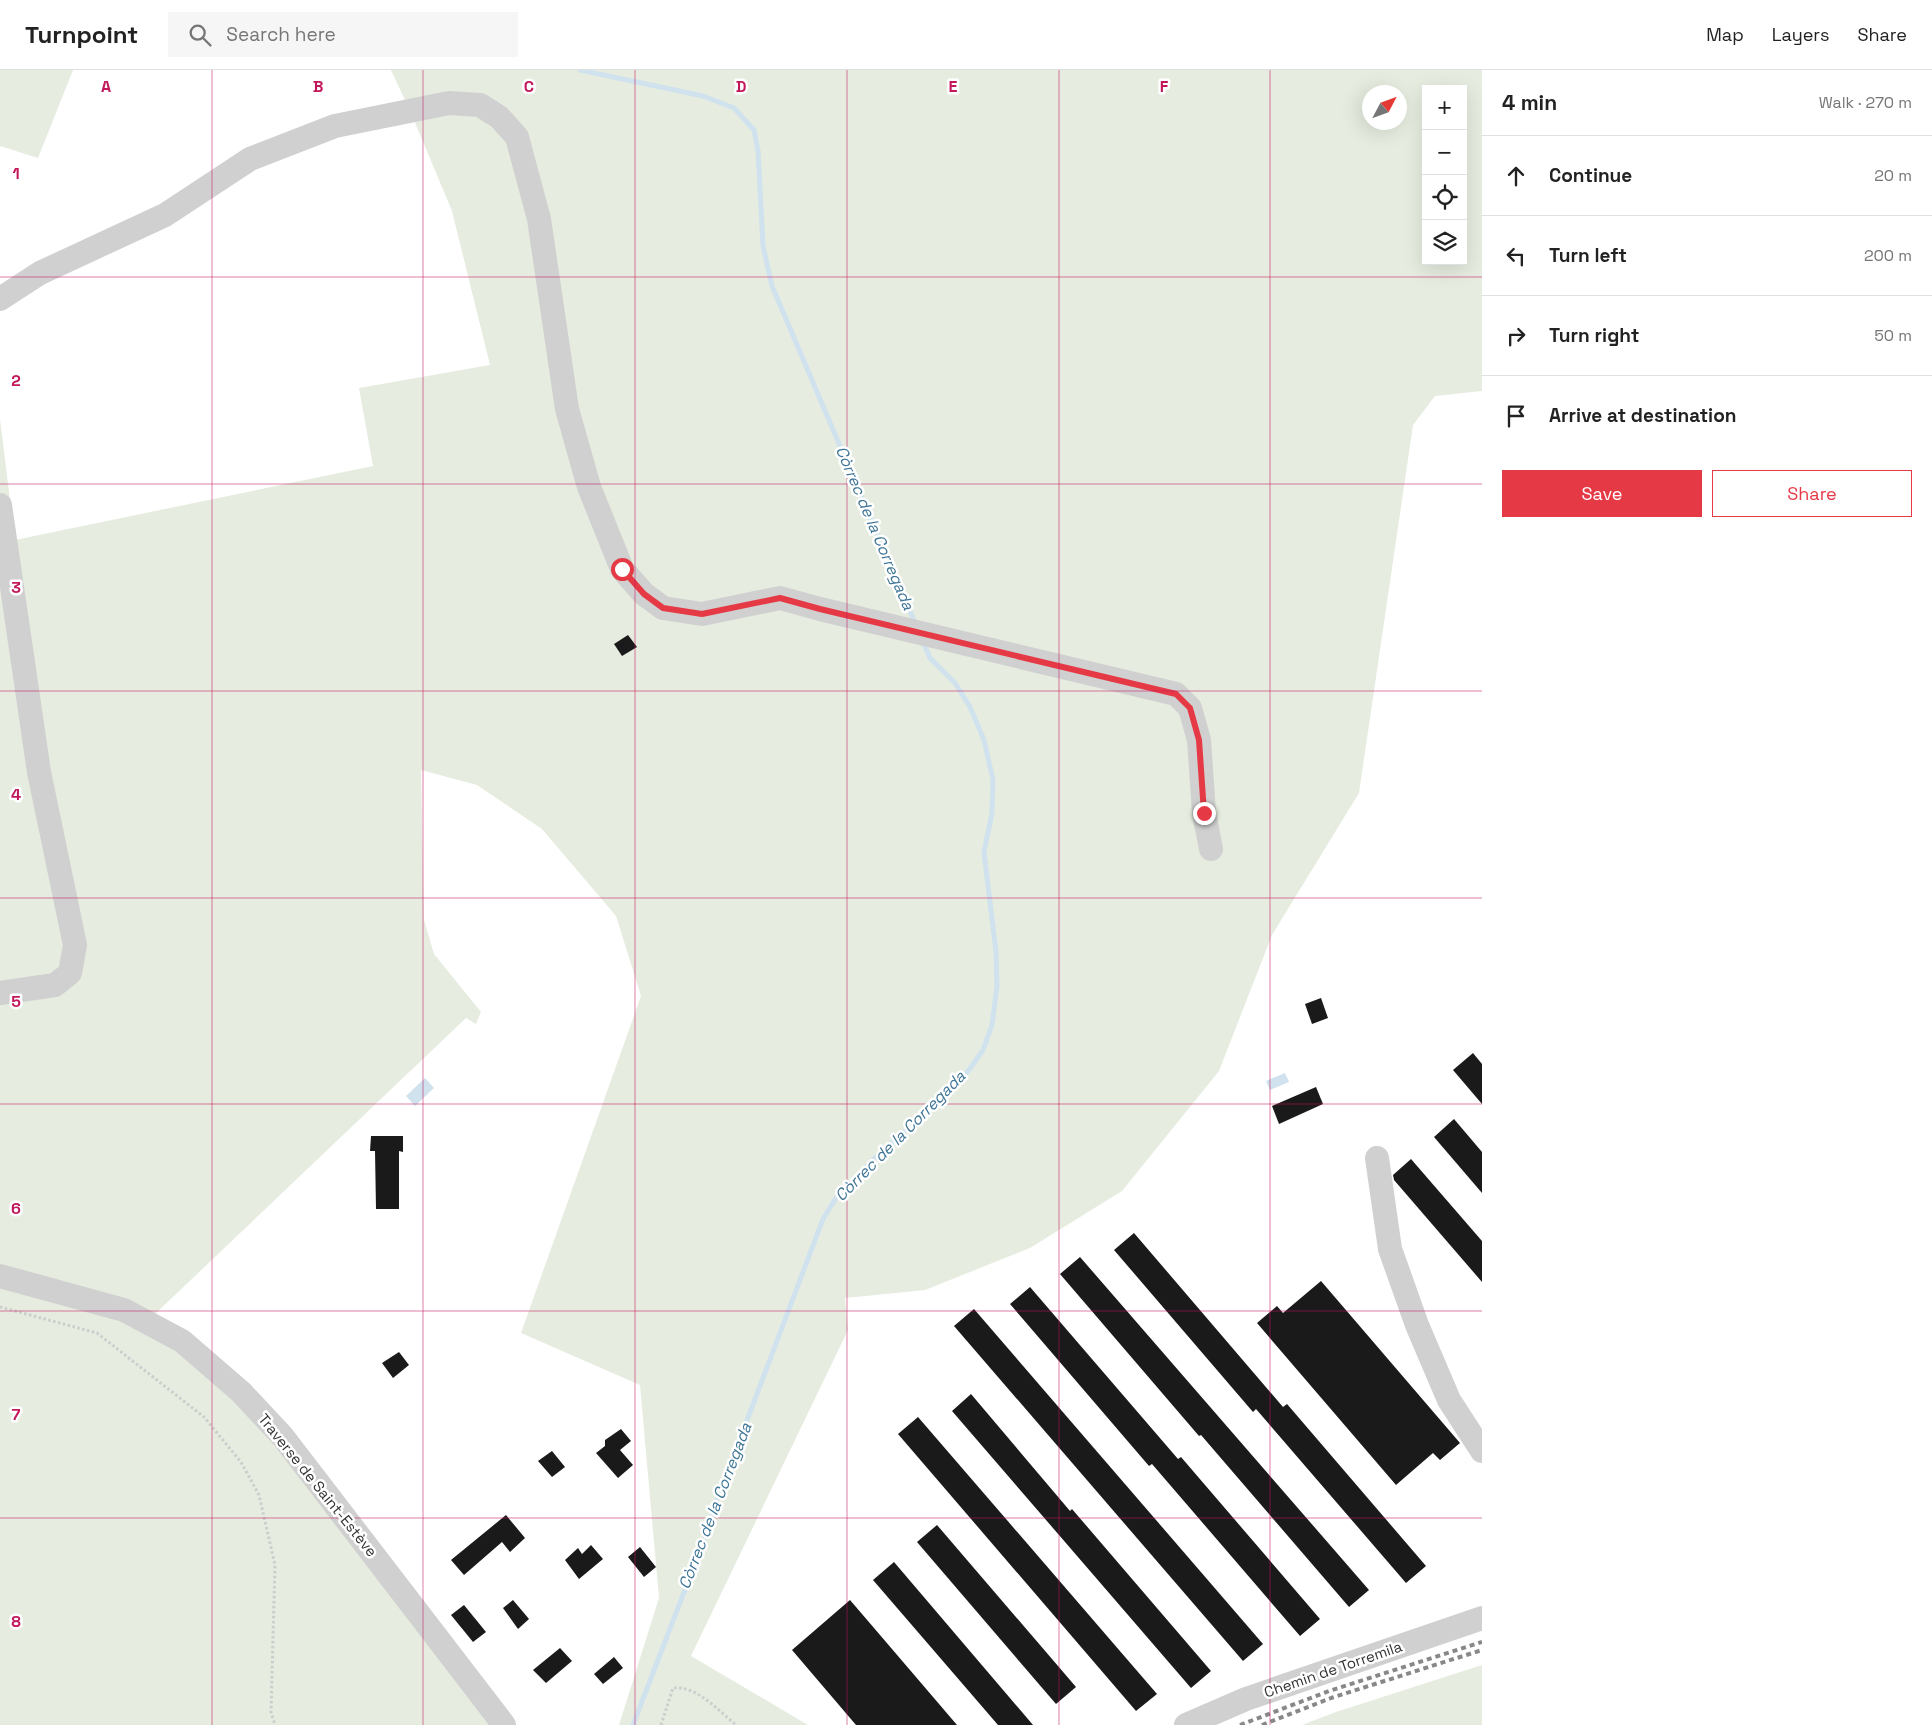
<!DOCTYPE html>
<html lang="en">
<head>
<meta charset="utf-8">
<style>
  body { margin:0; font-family:"Space Grotesk",sans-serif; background:#f6f6f6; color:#222 }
  .controls { position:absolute; right:15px; top:15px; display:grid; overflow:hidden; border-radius:0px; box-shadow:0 5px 20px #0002 }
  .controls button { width:45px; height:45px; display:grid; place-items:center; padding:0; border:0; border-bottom:1px solid #e0e0e0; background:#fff; color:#222; font:25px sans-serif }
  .compass { position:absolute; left:1362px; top:15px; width:45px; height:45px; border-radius:50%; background:#fff; box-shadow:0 5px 20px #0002; rotate:49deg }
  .stop { position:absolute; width:15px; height:15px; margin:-11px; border:4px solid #e63946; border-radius:50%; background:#fff }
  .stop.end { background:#e63946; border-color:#fff; box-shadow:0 1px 5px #0008 }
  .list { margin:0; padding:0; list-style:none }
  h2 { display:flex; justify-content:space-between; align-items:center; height:65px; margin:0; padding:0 20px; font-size:21px }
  h2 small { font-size:16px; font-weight:400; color:#767676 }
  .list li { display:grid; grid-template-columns:32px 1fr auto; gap:15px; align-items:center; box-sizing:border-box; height:80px; padding:0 20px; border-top:1px solid #e0e0e0 }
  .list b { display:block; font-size:19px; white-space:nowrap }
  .list em { font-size:16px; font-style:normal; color:#767676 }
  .actions { display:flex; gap:10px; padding:15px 20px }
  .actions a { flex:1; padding:11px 0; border:1px solid #e63946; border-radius:0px; text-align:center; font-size:18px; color:#e63946 }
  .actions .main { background:#e63946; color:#fff }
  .icon { flex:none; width:28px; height:28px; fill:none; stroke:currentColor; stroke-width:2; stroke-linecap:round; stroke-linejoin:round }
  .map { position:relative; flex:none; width:1482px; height:1655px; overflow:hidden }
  header { display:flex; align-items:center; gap:30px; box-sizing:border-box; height:70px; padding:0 25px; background:#fff; border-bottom:1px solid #e0e0e0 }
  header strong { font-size:24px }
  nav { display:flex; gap:28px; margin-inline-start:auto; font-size:18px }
  .search { width:350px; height:45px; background:#f6f6f6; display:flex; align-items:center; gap:12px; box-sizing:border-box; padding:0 18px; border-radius:0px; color:#767676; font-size:19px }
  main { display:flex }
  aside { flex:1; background:#fff }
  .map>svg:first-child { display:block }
  .green { fill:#e6ecdf; fill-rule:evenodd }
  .water { fill:#cfe2ee }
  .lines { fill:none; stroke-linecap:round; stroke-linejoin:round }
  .stream { stroke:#cfe2ee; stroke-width:5 }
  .building { fill:#1a1a1a }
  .path { stroke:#cdcdcd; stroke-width:3; stroke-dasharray:2.5 2.5; stroke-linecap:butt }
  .minor { stroke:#d0d0d0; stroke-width:24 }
  .rail { stroke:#888; stroke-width:4; stroke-dasharray:5 4; stroke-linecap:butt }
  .route { stroke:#e63946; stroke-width:6 }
  .grid { fill:none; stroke:#c2185b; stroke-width:1; stroke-opacity:0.55 }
  .labels { text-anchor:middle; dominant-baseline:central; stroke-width:5; stroke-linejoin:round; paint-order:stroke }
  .street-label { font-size:15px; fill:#333; stroke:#fff }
  .water-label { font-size:16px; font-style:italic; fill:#3f7597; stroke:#fff }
  .grid-label { font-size:16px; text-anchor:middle; font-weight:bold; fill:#c2185b; stroke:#fff; stroke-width:5; stroke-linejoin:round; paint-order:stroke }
</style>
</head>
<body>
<header>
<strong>Turnpoint</strong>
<div class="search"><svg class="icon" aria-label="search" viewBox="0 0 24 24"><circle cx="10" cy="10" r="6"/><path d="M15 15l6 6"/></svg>Search here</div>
<nav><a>Map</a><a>Layers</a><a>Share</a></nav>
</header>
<main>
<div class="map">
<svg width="1482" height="1655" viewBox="0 0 1482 1655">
  <rect width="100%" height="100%" fill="#fff"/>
  <!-- green -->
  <g class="green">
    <path d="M0,0H73L38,88L0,76Z"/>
    <path d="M391,0H1482V321L1435,326L1413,355L1359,723L1272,865L1219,1001L1122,1121L1030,1178L925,1220L845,1228L848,1260L691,1586L808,1655H619L659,1528L640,1315L521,1263L641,926L616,846L542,759L477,715L421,700L424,850L434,884L481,942L476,954L466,948L154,1245L0,1196V349L15,470L373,396L359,318L490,295L452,141L411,43ZM1426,19H1463V191H1426ZM1370,22H1400V52H1370Z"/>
    <path d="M0,1215L121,1249L177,1278L235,1328L276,1373L492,1655H0Z"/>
    <path d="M1482,1595V1655H1302L1336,1642Z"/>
  </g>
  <!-- water -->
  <g class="water">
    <path d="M1285,1003L1289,1012L1270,1020L1266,1011Z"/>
    <path d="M425,1008L434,1018L415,1036L406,1026Z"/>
  </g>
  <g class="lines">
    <!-- stream -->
    <g class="stream">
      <path d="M580,0L703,26L734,38L754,60L758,81L763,176L772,216L916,555"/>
      <path d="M633,1655L706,1465L717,1430L823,1149L836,1128L880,1083L946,1025L969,1000L983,980L992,955L997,916L996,882L984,782L992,743L993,710L984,670L970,637L955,613L930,588L923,572"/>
    </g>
  </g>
  <!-- building -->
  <g class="building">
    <path d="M628,565L637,577L622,586L614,574Z"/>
    <path d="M1321,928L1328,948L1312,954L1305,934Z"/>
    <path d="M1473,983L1482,994V1034L1453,1000Z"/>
    <path d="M1316,1017L1323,1034L1279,1054L1272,1036Z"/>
    <path d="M1454,1049L1482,1082V1123L1434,1067Z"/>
    <path d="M371,1066H403V1082L399,1081V1139H376L375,1081H370Z"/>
    <path d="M1411,1089L1482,1171V1212L1394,1110L1393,1105Z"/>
    <path d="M1134,1163L1283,1337L1287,1334L1426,1496L1406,1513L1256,1339L1253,1342L1114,1180Z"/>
    <path d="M1080,1187L1369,1520L1349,1537L1201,1365L1199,1366L1060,1204Z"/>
    <path d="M1321,1211L1460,1373L1440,1390L1433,1383L1396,1415L1257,1253L1277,1236L1283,1243Z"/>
    <path d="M1030,1217L1178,1389L1181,1387L1320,1549L1300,1566L1152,1394L1149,1396L1010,1234Z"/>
    <path d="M974,1239L1263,1574L1243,1591L954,1256Z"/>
    <path d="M399,1282L409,1295L393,1308L382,1293Z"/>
    <path d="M971,1324L1070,1441L1072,1439L1211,1601L1191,1618L952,1341Z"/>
    <path d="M918,1347L1157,1624L1136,1641L898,1364Z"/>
    <path d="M621,1359L631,1371L620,1380L633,1395L618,1408L596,1383L605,1376V1370Z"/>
    <path d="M552,1381L565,1397L552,1407L538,1391Z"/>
    <path d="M506,1445L525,1468L510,1482L502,1472L464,1505L451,1490Z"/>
    <path d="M937,1455L1076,1617L1056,1634L917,1472Z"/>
    <path d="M591,1475L603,1489L579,1509L565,1490L578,1478L582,1484Z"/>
    <path d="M640,1477L656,1497L644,1507L628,1487Z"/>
    <path d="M894,1492L1033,1655H998L873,1510Z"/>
    <path d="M513,1530L529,1549L518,1559L503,1538Z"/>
    <path d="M850,1530L886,1572L957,1655H856L792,1580Z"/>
    <path d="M464,1535L486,1562L473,1572L451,1545Z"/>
    <path d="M560,1578L572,1591L546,1613L533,1600Z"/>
    <path d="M614,1587L623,1598L603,1614L594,1604Z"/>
  </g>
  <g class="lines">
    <!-- path -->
    <g class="path">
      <path d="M0,1237L97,1263L204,1347L241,1392L259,1425L275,1495L271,1642L275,1655"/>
      <path d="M661,1655L673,1618C696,1615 719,1641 736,1655"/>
    </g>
    <!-- minor -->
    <g class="minor">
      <path d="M0,229L40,203L165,145L250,89L335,56L449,33L480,35L499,47L517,67L539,149L567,339L589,417L622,499L644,524L663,538L702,544L780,528L820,539L1176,624L1190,638L1199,670L1204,743L1211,779"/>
      <path d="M0,435L39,702L75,875L70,903L55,915L0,923"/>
      <path d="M1377,1088L1390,1179L1417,1255L1449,1330L1482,1381"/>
      <path d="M0,1206L124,1240L182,1271L241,1322L283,1367L504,1655"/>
      <path d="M1186,1655L1246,1629L1482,1548"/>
    </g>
    <!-- rail -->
    <g class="rail">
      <path d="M1240,1655L1329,1621L1482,1572"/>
      <path d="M1262,1655L1331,1628L1482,1580"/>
    </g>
  </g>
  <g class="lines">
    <!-- route -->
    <path class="route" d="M622,499L644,524L663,538L702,544L780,528L820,539L1176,624L1190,638L1199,670L1204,743"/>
  </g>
  <!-- grid -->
  <path class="grid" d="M212,0V1655M423,0V1655M635,0V1655M847,0V1655M1059,0V1655M1270,0V1655M0,207H1482M0,414H1482M0,621H1482M0,828H1482M0,1034H1482M0,1241H1482M0,1448H1482"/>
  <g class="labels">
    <!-- street labels -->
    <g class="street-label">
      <text transform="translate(318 1415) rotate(51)">Traverse de Saint-Estève</text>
      <text transform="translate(1333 1599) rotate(-19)">Chemin de Torremila</text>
    </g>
    <!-- water labels -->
    <g class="water-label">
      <text transform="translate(875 458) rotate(67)">Còrrec de la Corregada</text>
      <text transform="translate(900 1066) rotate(-45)">Còrrec de la Corregada</text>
      <text transform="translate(715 1436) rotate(-69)">Còrrec de la Corregada</text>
    </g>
  </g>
  <g class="grid-label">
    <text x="106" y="22">A</text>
    <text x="318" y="22">B</text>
    <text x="529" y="22">C</text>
    <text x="741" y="22">D</text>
    <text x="953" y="22">E</text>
    <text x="1164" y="22">F</text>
    <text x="16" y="109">1</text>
    <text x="16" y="316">2</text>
    <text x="16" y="523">3</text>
    <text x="16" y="730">4</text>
    <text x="16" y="937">5</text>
    <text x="16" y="1144">6</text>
    <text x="16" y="1350">7</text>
    <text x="16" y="1557">8</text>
  </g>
</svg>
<div class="controls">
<button>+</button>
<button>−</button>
<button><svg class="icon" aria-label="locate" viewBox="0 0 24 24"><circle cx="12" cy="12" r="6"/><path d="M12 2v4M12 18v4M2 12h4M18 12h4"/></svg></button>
<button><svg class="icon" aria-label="layers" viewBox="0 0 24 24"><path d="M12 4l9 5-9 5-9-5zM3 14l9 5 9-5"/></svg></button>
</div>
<svg class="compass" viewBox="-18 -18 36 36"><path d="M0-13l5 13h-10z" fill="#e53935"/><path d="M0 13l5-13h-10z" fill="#767676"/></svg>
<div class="stop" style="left:622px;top:499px"></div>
<div class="stop end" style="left:1204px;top:743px"></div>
</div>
<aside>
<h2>4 min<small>Walk · 270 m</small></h2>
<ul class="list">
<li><svg class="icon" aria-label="ahead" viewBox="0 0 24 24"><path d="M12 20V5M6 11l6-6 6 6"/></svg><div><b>Continue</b></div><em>20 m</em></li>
<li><svg class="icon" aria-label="left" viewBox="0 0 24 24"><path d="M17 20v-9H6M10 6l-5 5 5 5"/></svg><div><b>Turn left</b></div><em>200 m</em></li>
<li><svg class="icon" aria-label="right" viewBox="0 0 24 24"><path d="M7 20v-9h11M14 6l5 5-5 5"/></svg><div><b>Turn right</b></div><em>50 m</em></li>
<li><svg class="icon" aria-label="arrive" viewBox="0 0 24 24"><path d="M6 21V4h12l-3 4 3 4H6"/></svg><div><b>Arrive at destination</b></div></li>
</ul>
<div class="actions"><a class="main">Save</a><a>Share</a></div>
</aside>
</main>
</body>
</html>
